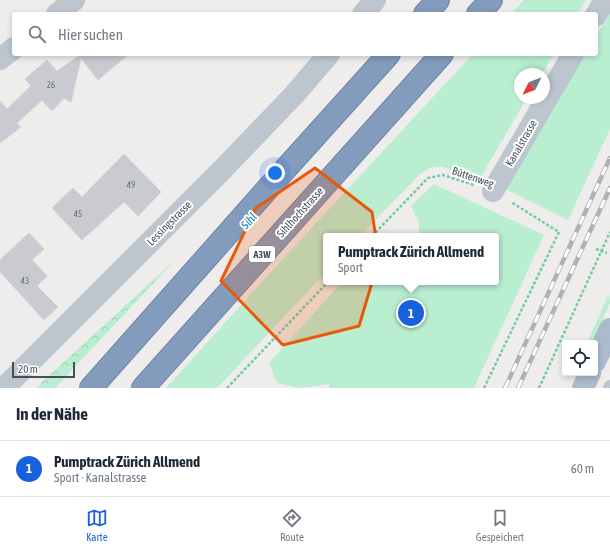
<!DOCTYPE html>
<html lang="de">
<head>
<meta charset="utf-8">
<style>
  body { margin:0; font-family:"Asap Condensed",sans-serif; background:#f2f2f3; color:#1f2937 }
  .controls { position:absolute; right:12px; bottom:12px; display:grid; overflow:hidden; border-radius:4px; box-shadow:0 2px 6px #0003 }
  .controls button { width:36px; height:36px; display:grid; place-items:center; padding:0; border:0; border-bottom:1px solid #e0e1e3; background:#fff; color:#1f2937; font:20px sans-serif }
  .compass { position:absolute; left:514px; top:68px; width:36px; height:36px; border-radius:50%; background:#fff; box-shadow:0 2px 6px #0003; rotate:227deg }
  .scale { position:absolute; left:12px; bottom:10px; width:63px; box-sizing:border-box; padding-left:4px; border:2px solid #454e59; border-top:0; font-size:11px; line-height:14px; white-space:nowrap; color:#454e59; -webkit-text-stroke:3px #fff; paint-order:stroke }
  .you { position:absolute; left:275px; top:173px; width:14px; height:14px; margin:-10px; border:3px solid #fff; border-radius:50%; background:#1a73e8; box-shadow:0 0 0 6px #1a73e833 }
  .badge { display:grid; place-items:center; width:26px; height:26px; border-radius:50%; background:#1861dd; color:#fff; font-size:13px; font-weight:700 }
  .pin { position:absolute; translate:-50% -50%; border:2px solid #fff; box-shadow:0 1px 4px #0006 }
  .popup { position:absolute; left:323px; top:233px; width:176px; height:52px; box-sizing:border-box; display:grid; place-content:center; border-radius:4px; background:#fff; filter:drop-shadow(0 1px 3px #0005); font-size:13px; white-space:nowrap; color:#747a83 }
  .popup b { font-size:15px; color:#1f2937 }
  .popup::after { content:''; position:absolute; left:50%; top:100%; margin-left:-8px; border:8px solid transparent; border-top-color:#fff }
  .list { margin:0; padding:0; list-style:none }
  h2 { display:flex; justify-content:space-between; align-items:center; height:52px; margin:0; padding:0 16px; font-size:17px }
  h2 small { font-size:13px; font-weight:400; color:#747a83 }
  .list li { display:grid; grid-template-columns:26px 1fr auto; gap:12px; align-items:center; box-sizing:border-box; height:56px; padding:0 16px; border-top:1px solid #e0e1e3 }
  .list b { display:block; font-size:15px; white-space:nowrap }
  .list p { margin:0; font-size:13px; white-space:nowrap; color:#747a83 }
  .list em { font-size:13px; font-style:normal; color:#747a83 }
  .icon { flex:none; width:22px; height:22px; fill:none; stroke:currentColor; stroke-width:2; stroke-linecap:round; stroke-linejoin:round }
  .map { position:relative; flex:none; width:610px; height:388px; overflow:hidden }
  .search { position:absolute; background:#fff; box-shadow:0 2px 6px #0003; left:12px; right:12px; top:12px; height:44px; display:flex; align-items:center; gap:10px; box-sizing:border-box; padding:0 14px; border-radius:4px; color:#747a83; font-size:15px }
  .sheet { height:108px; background:#fff }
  nav { display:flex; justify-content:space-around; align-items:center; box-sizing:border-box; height:56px; border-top:1px solid #e0e1e3; background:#fff; font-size:11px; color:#747a83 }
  nav a { display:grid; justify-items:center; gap:2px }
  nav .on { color:#1861dd }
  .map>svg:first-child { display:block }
  .green { fill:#b9eed1 }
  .forest { fill:url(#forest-crowns) }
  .pier { fill:#efecec }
  .building { fill:#c9cbd1; stroke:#d0d2d8 }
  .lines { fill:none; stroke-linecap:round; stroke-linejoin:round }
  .motorway-casing { stroke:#6f86a8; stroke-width:24 }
  .path { stroke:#71cca5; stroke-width:2.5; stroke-dasharray:3 2; stroke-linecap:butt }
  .service { stroke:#bdc6cf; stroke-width:12 }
  .minor { stroke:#bdc6cf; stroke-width:22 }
  .primary { stroke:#abbacc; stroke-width:22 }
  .motorway { stroke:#839bbc; stroke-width:22 }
  .rail-casing { stroke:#aeb1b7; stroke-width:4.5 }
  .rail { stroke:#fff; stroke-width:3; stroke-dasharray:9; stroke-linecap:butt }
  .marked { fill:#e8590c; fill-opacity:0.2; stroke:#e8590c; stroke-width:3; stroke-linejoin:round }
  .labels { text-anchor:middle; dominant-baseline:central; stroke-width:4; stroke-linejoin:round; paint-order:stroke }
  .number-label { font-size:9px; fill:#666d77 }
  .shield { fill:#fff; stroke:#7d838b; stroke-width:1 }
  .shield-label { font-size:10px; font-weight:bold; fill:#454e59 }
  .street-label { font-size:11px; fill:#454e59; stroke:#fff }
  .water-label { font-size:12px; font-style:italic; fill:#0c7ba5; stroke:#fff }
</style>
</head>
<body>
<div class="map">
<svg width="610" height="388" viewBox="0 0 610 388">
  <defs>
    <pattern id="forest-crowns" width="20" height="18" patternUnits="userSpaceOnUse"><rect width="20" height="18" fill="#b9eed1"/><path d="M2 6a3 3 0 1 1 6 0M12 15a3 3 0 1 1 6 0" fill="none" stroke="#a0ceb6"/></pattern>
  </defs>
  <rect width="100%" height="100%" fill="#efecec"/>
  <!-- green -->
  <g class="green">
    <path d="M524,0H586L577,14H511Z"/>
    <path d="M610,13V129L568,220L505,189L585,54H596V36Z"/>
    <path d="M473,54H554L542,74H520V98H527L478,182L444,167H432L421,173L360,236H326V272L220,385L216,388H163Z"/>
    <path d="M434,184L544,235L474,388H329V384L299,388L277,383L269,363L342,282H496V236H419V223L411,206Z"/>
    <path d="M609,294L610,303L592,343H587Z"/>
  </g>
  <!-- forest -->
  <path class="forest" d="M178,257L55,388H37L41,383Z"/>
  <!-- pier -->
  <g class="pier">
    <path d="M413,0H517L504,14H401Z"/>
    <path d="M366,54H468L166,388H67L199,238Z"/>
  </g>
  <!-- building -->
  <g class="building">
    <path d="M78,54H129L98,80L81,58L71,102L64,98L52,111L42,100L17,123L21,127L0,143V101L7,109L31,86L25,79L47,60L57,71L79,56Z"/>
    <path d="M124,154L161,192L138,216L124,202L82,240L52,208L73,188L82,197Z"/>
    <path d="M29,233L44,249L32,260L47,276L37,286L58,307L44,320L0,272V260Z"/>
  </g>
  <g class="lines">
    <!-- motorway casing -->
    <g class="motorway-casing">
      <g id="motorway">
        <path d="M425,14L438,0"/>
        <path d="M478,14L491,0"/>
        <path d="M91,388L271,185L389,54"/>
        <path d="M143,388L442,54"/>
      </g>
    </g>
    <!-- path -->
    <g class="path">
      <path d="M372,236L428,178L443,175L474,185"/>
      <path d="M596,249L607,253"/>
      <path d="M227,388L328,282"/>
      <path d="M484,388L559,232L511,202"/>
      <path d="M539,388L610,232"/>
    </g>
    <!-- service -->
    <path class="service" d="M609,388L610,386"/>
    <!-- minor -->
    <g class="minor">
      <path d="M57,14L74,0"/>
      <path d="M363,14L375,0"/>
      <path d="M596,15L605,0"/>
      <path d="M0,59L14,48"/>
      <path d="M493,191L573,54"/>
      <path d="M4,388L220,172L294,95L329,54"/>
    </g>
    <!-- primary -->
    <g class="primary">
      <path d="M595,362L610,329"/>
      <path d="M583,388L590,373"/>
    </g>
    <!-- motorway -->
    <use href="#motorway" class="motorway"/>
    <!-- rail casing -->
    <g class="rail-casing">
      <g id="rail">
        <path d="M505,388L610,158"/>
        <path d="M518,388L610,188"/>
      </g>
    </g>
    <!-- rail -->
    <use href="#rail" class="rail"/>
  </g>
  <!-- marked area -->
  <path class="marked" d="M315,168L372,212L379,259L359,326L283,345L221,281L256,208Z"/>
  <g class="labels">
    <!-- number labels -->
    <g class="number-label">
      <text x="51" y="85">26</text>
      <text x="131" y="185">49</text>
      <text x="78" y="214">45</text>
      <text x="25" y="281">43</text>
    </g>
    <!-- shield labels -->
    <rect class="shield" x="249" y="246" width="26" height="16" rx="3"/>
    <g class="shield-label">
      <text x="262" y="254">A3W</text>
    </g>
    <!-- street labels -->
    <g class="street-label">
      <text transform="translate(521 143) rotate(-60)">Kanalstrasse</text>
      <text transform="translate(473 177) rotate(19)">Büttenweg</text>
      <text transform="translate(300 212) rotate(-48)">Sihlhochstrasse</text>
      <text transform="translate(169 223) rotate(-45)">Lessingstrasse</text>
    </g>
    <!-- water labels -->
    <g class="water-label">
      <text transform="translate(249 221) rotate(-48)">Sihl</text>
    </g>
  </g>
</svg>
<div class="controls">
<button><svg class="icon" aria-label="locate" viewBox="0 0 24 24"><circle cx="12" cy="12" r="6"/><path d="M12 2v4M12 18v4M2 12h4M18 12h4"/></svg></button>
</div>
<svg class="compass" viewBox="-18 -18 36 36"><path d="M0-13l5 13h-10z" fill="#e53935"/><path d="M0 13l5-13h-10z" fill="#747a83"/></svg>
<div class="scale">20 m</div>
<div class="you"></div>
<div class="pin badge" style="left:411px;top:313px">1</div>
<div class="popup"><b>Pumptrack Zürich Allmend</b>Sport</div>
<div class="search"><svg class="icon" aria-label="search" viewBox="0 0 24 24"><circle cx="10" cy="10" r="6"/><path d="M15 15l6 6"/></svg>Hier suchen</div>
</div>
<section class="sheet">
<h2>In der Nähe<small></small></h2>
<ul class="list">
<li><span class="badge">1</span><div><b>Pumptrack Zürich Allmend</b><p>Sport · Kanalstrasse</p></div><em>60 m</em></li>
</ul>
</section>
<nav>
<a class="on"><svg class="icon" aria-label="map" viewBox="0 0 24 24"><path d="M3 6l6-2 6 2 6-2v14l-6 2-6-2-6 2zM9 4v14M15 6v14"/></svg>Karte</a>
<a><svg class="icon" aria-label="directions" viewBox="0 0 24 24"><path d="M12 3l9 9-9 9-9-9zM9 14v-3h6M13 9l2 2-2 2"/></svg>Route</a>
<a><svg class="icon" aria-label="saved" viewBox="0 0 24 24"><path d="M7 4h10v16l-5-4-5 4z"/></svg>Gespeichert</a>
</nav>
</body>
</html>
